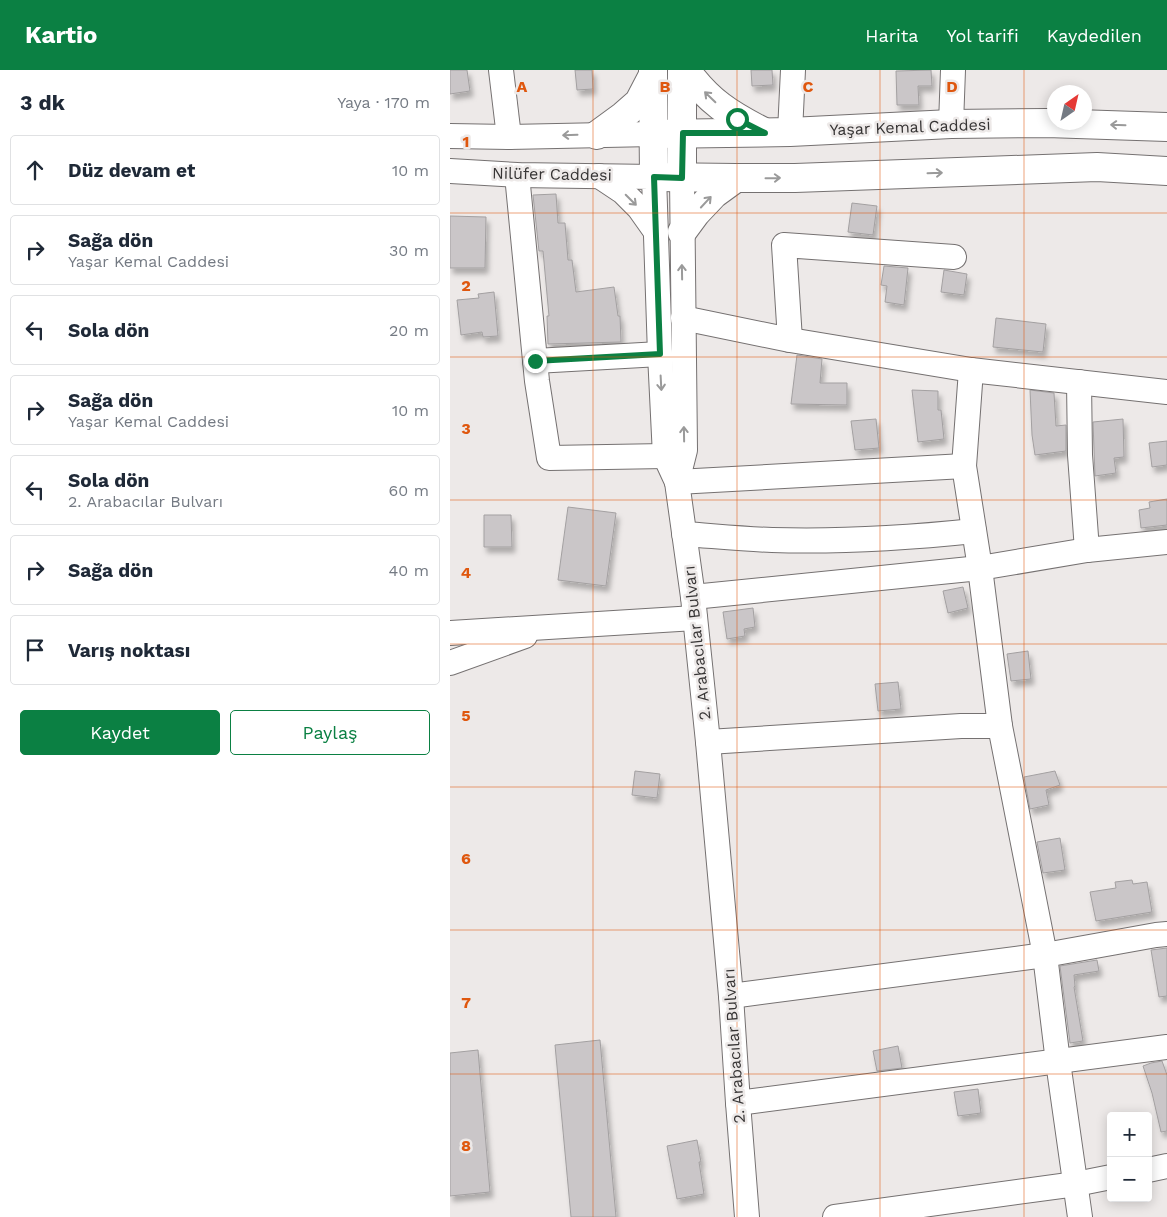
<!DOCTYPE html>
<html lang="tr">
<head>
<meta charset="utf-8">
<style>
  body { margin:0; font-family:"Work Sans",sans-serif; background:#f6f6f7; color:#1f2937 }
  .controls { position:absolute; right:15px; bottom:15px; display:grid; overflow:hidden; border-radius:5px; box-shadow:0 2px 12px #0003 }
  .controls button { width:45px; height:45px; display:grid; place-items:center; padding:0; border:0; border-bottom:1px solid #e0e1e3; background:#fff; color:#1f2937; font:25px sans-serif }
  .compass { position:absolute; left:597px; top:15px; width:45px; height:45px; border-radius:50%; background:#fff; box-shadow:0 2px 12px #0003; rotate:34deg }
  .stop { position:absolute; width:15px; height:15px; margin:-11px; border:4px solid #0b8043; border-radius:50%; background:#fff }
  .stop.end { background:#0b8043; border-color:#fff; box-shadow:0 1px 5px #0008 }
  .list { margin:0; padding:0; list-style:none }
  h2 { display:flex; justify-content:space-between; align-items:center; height:65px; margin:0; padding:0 20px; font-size:21px }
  h2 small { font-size:16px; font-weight:400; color:#747a83 }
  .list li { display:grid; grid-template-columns:32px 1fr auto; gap:15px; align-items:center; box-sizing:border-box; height:70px; margin:0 10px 10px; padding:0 10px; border:1px solid #e0e1e3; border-radius:5px }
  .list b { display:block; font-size:19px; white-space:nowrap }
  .list p { margin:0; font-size:16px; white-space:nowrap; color:#747a83 }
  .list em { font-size:16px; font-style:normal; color:#747a83 }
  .actions { display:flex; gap:10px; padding:15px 20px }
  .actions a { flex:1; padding:11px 0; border:1px solid #0b8043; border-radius:5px; text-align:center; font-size:18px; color:#0b8043 }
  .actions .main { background:#0b8043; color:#fff }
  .icon { flex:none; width:28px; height:28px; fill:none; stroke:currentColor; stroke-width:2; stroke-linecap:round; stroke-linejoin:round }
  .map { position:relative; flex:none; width:717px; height:1147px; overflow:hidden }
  header { display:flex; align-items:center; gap:30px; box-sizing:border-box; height:70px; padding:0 25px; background:#0b8043; color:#fff }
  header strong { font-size:24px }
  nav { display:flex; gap:28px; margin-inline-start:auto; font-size:18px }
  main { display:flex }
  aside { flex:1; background:#fff }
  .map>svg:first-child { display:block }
  .building { fill:#cac6c8; stroke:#a3a0a1; filter:url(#shadow) }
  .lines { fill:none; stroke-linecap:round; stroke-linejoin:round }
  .minor-casing { stroke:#757171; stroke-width:26 }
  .major-casing { stroke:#757171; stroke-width:30 }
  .minor { stroke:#fff; stroke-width:24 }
  .major { stroke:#fff; stroke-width:28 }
  .oneway { stroke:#9a9a9a }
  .route { stroke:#0b8043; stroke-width:6 }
  .grid { fill:none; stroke:#df570e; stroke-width:1; stroke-opacity:0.55 }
  .labels { text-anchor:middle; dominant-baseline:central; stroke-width:5; stroke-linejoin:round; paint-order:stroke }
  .street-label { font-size:16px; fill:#363434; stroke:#ede9e8 }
  .grid-label { font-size:16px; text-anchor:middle; font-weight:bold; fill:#df570e; stroke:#ede9e8; stroke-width:5; stroke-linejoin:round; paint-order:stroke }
</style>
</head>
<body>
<header>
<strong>Kartio</strong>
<nav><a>Harita</a><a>Yol tarifi</a><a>Kaydedilen</a></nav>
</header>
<main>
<aside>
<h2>3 dk<small>Yaya · 170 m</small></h2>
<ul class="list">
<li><svg class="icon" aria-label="ahead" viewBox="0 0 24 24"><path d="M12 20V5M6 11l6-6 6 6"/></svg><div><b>Düz devam et</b></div><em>10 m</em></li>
<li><svg class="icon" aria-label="right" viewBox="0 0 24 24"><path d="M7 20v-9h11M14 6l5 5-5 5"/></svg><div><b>Sağa dön</b><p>Yaşar Kemal Caddesi</p></div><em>30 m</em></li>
<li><svg class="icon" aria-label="left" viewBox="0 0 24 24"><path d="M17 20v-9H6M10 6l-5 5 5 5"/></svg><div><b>Sola dön</b></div><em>20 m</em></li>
<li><svg class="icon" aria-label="right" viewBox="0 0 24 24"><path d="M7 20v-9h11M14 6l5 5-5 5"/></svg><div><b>Sağa dön</b><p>Yaşar Kemal Caddesi</p></div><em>10 m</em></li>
<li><svg class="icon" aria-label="left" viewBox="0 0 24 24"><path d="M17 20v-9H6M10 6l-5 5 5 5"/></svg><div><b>Sola dön</b><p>2. Arabacılar Bulvarı</p></div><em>60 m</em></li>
<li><svg class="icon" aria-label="right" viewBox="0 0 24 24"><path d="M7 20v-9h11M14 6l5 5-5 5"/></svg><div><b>Sağa dön</b></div><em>40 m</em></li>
<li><svg class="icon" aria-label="arrive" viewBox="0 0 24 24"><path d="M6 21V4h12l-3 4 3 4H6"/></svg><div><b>Varış noktası</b></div></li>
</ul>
<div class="actions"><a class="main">Kaydet</a><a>Paylaş</a></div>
</aside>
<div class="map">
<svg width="717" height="1147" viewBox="0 0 717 1147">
  <defs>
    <filter id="shadow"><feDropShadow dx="3" dy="5.5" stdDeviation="2.5" flood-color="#0004"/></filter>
  </defs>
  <rect width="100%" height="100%" fill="#ede9e8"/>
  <!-- building -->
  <g class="building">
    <path d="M0,0H17L20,21L0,24Z"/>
    <path d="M125,0H142L143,19L127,20Z"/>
    <path d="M301,0H322L323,15L302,16Z"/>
    <path d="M481,0L482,16H468L469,35H447L446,1Z"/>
    <path d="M106,124L108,153H115L118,190H122L126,222L164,217L168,246H170L171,272L98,274L97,246H99L93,181H89L83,125Z"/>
    <path d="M402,133L427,136L423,165L398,162Z"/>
    <path d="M0,146L36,147L35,198H0Z"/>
    <path d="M434,196L458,198L454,235L435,232L437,216L431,215Z"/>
    <path d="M494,200L517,204L514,225L491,222Z"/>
    <path d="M44,222L48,266L33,267L32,262L11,265L7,230L29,228L28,224Z"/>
    <path d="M546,248L596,254L593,282L543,277Z"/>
    <path d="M347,285L372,289L370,313H397V335L341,334Z"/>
    <path d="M462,320L488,321V340H491L494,369L468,372Z"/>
    <path d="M580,320L604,323L606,356L616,355V381L585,385L582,365Z"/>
    <path d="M426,349L429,378L405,380L401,351Z"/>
    <path d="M673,349L674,387L664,388L666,403L645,406L643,352Z"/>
    <path d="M717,371V395L702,397L699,373Z"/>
    <path d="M717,429V455L691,458L689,440L700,438L699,432Z"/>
    <path d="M118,437L166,443L156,516L108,510Z"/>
    <path d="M34,445H61L62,477H34Z"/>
    <path d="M513,517L518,538L498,543L493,521Z"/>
    <path d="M303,538L305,557L294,559L295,566L277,569L273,542Z"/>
    <path d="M578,581L581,609L561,611L557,584Z"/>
    <path d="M448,612L451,639L428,641L425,614Z"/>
    <path d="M185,701L210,704L207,728L182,725Z"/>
    <path d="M605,701L610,715L596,720L599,735L580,739L574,707Z"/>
    <path d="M610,768L615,800L593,803L587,772Z"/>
    <path d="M682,810L683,814L697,812L702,842L646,851L640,822L666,818L665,812Z"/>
    <path d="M717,878V926L709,927L701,880Z"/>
    <path d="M647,890L649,901L624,905L625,916L624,917L633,971L620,973L610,896Z"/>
    <path d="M150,970L166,1147H121L105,975Z"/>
    <path d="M448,976L452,998L427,1001L423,981Z"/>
    <path d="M28,980L40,1122L0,1126V983Z"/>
    <path d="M712,991L717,1005V1061L711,1062L702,1023L693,996L701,993Z"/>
    <path d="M528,1019L531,1043L508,1046L504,1022Z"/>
    <path d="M247,1070L251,1092H249L254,1124L227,1129L217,1076Z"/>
  </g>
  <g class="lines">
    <!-- minor casing -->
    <g class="minor-casing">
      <g id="minor">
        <path d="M51,0L59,67"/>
        <path d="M501,54L503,0"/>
        <path d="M340,62L343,0"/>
        <path d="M0,66L59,67L203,64"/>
        <path d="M0,101L67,105L204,107L210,284L215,386L227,412L243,527L258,672L281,926L288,1033L297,1147"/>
        <path d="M67,105L87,311L99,388L215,386"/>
        <path d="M149,106L173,122L189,138L206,162"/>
        <path d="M233,248L340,270L521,300L717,322"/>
        <path d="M340,270L334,175L504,187"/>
        <path d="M85,291L210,284"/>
        <path d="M521,300L514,396L530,498L550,656L595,885L608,992L630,1147"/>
        <path d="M629,312L630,385L637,480"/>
        <path d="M227,412L235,380L232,108"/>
        <path d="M227,412L514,396"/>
        <path d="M234,464C263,466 293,469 322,470C390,472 457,468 524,461"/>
        <path d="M243,527L530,498L637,480L717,472"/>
        <path d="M0,563L245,548"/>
        <path d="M0,593L75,566"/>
        <path d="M258,672L511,656H550"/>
        <path d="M281,926L595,885L706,865L717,864"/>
        <path d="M288,1033L717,977"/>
        <path d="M698,1100L717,1096"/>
        <path d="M385,1147L626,1114L661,1107"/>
      </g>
    </g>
    <!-- major casing -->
    <g class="major-casing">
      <g id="major">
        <path d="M203,0L204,107L286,108H345L647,97L717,101"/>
        <path d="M236,0C258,31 280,45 314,62"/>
        <path d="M203,64L340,62L501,54L597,53L717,57"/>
        <path d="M147,65L173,46L189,32L203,5"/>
        <path d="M232,108V0"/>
        <path d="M232,162L246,143L264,124L286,108"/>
      </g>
    </g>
    <!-- minor -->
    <use href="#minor" class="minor"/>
    <!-- major -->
    <use href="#major" class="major"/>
  </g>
  <!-- one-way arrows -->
  <defs><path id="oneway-shaft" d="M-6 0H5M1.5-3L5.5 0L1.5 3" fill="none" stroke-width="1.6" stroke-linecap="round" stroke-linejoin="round" transform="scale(1.25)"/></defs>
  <g class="oneway">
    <use href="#oneway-shaft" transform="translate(260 27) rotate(-136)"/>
    <use href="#oneway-shaft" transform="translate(668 55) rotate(-178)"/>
    <use href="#oneway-shaft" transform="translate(120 65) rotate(178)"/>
    <use href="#oneway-shaft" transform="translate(485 103) rotate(-2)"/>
    <use href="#oneway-shaft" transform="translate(323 108) rotate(-1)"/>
    <use href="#oneway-shaft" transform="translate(181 130) rotate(45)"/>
    <use href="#oneway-shaft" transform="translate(256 132) rotate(-47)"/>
    <use href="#oneway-shaft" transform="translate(232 202) rotate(-91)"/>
    <use href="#oneway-shaft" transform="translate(211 313) rotate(87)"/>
    <use href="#oneway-shaft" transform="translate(234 364) rotate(-91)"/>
  </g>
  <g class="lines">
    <!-- route -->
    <path class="route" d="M85,291L210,284L204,107L232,108L233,63H315L287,49"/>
  </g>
  <!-- grid -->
  <path class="grid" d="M143,0V1147M287,0V1147M430,0V1147M574,0V1147M0,143H717M0,287H717M0,430H717M0,574H717M0,717H717M0,860H717M0,1004H717"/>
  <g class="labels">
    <!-- street labels -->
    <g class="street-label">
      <text transform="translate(460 57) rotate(-2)">Yaşar Kemal Caddesi</text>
      <text transform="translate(102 104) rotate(1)">Nilüfer Caddesi</text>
      <text transform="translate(247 573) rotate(-96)">2. Arabacılar Bulvarı</text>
      <text transform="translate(284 976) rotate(-94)">2. Arabacılar Bulvarı</text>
    </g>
  </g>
  <g class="grid-label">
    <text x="72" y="22">A</text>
    <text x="215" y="22">B</text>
    <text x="358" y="22">C</text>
    <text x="502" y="22">D</text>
    <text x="16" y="77">1</text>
    <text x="16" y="221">2</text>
    <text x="16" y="364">3</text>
    <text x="16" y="508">4</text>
    <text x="16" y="651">5</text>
    <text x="16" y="794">6</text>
    <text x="16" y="938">7</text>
    <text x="16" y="1081">8</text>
  </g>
</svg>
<div class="controls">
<button>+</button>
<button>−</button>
</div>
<svg class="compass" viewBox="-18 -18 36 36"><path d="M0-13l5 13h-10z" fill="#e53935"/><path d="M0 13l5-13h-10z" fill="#747a83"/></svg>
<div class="stop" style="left:287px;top:49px"></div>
<div class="stop end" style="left:85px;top:291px"></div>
</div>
</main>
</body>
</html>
